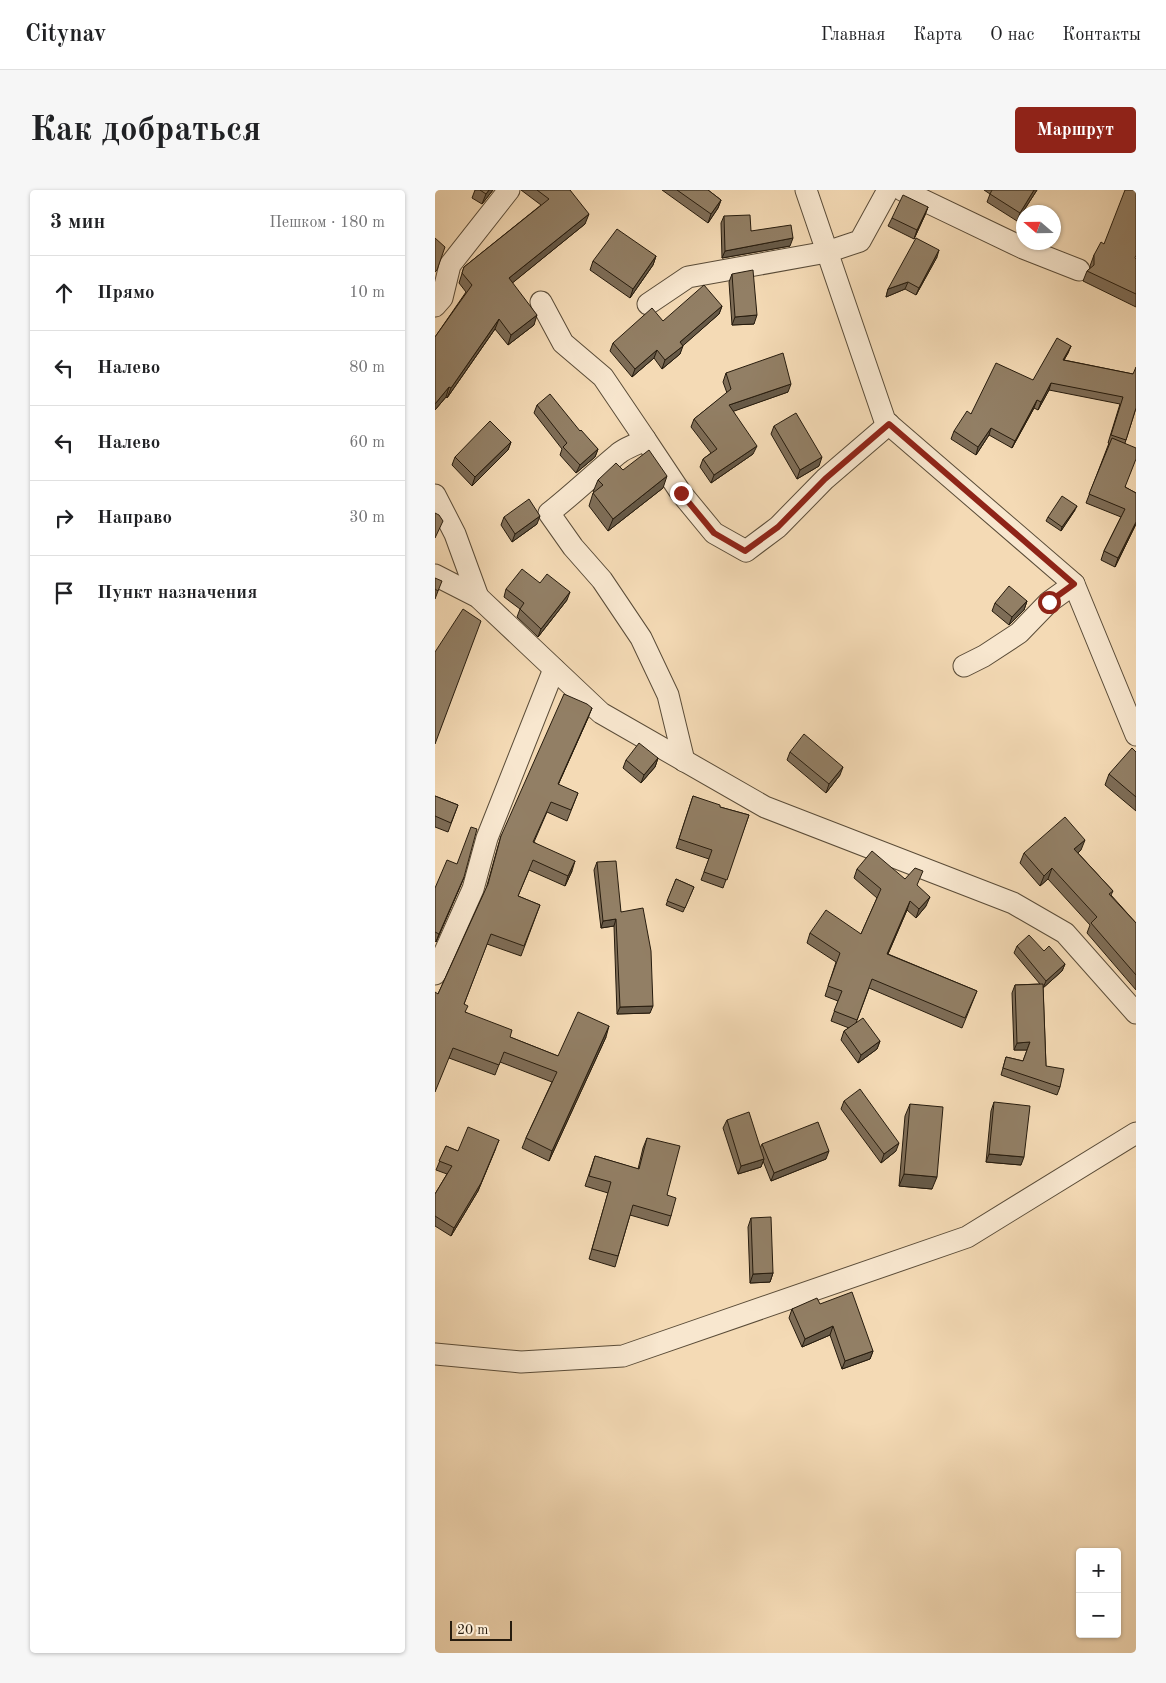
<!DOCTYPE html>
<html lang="ru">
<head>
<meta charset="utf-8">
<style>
  body { margin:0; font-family:"Old Standard TT",serif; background:#f6f6f6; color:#202124 }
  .controls { position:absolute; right:15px; bottom:15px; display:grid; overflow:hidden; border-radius:5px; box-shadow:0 1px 4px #0004 }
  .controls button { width:45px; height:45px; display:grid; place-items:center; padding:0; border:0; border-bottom:1px solid #e0e0e0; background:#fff; color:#202124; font:25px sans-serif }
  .compass { position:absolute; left:581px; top:15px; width:45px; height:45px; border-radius:50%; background:#fff; box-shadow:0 1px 4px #0004; rotate:290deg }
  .scale { position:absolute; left:15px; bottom:12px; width:62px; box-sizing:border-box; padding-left:5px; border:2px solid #271c0e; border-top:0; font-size:14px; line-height:18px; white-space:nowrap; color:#271c0e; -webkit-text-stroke:4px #f8e7cf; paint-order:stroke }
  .stop { position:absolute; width:15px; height:15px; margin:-11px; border:4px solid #8f2418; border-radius:50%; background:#fff }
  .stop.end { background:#8f2418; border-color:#fff; box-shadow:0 1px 5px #0008 }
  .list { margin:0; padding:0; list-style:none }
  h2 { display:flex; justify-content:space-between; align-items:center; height:65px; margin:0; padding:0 20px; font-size:21px }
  h2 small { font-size:16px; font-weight:400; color:#757577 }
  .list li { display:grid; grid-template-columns:32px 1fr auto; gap:15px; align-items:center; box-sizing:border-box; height:75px; padding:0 20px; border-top:1px solid #e0e0e0 }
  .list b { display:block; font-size:19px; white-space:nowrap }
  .list em { font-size:16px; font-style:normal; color:#757577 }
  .icon { flex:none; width:28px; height:28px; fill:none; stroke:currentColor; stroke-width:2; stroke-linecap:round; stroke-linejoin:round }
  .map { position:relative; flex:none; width:701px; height:1463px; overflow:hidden; border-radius:5px }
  header { display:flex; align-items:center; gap:30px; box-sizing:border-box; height:70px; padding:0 25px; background:#fff; border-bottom:1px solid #e0e0e0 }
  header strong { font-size:24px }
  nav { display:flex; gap:28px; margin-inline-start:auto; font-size:18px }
  .intro { display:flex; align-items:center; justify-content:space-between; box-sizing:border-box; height:120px; padding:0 30px }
  h1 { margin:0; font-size:35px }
  .button { padding:12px 22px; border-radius:5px; background:#8f2418; color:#fff; font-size:18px; font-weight:700 }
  main { display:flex; gap:30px; padding:0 30px }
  aside { flex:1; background:#fff; border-radius:5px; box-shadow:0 1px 4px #0004 }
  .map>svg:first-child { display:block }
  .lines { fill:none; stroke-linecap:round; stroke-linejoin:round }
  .minor-casing { stroke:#5a4c38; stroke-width:23 }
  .minor { stroke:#f8e7cf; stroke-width:21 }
  .wall { fill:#7e6d57; stroke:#271c0e }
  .shaded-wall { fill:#665947; stroke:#271c0e }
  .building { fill:#927f65; stroke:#271c0e }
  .route { stroke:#8f2418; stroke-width:6 }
</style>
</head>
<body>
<header>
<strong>Citynav</strong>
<nav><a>Главная</a><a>Карта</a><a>О нас</a><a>Контакты</a></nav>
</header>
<div class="intro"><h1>Как добраться</h1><a class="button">Маршрут</a></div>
<main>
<aside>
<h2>3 мин<small>Пешком · 180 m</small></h2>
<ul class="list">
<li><svg class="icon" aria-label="ahead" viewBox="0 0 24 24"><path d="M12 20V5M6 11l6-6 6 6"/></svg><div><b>Прямо</b></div><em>10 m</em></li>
<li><svg class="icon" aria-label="left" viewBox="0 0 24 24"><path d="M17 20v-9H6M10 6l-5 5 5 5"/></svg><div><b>Налево</b></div><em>80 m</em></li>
<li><svg class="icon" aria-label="left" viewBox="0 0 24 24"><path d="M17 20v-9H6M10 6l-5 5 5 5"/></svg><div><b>Налево</b></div><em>60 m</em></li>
<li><svg class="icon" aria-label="right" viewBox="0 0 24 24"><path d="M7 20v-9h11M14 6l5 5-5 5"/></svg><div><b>Направо</b></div><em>30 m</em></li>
<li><svg class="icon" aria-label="arrive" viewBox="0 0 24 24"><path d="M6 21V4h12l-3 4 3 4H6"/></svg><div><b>Пункт назначения</b></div></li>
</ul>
</aside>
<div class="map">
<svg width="701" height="1463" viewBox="0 0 701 1463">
  <rect width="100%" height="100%" fill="#f4dab5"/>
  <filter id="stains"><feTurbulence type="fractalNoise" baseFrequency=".004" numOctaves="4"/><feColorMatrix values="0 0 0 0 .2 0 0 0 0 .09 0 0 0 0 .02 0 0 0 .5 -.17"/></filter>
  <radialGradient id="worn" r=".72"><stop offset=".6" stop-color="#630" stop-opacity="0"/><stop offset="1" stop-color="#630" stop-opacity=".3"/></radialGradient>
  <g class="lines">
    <!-- minor casing -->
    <g class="minor-casing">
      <g id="minor">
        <path d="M371,0L450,231L639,394L701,545"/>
        <path d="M467,0L588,58L644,80"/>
        <path d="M106,112L128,153L168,187L210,249C202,255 191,257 183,264C160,283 138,304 114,323L138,357L167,390L206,448L233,505L249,571"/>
        <path d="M213,114L253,87L392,62L425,51L453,0"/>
        <path d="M0,116L7,108L15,75L74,0"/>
        <path d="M210,249L246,303L279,343L311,361L343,337L390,289L454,234"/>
        <path d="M0,305L20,344L43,407"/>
        <path d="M0,385L43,407L166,523L330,617L578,713L630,743L701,823"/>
        <path d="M529,476L549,466L584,443L614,412L639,394"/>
        <path d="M0,784L38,699L52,648L119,479"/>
        <path d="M0,1164L86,1172L188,1166L532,1047L701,943"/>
      </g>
    </g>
    <!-- minor -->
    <use href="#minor" class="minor"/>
  </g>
  <!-- wall -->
  <g class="wall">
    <path d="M40,0H58L47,14L37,8Z"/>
    <path d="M86,0H135L150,34L77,93L99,135L73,155L60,139L12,208L11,207L0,220V147L31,102L24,93L29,77L106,15Z"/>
    <path d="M227,0H273L286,10L283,18L273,33Z"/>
    <path d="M549,0H602L582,31L552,12L555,4Z"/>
    <path d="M493,17L490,25L479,49L453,36L457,28Z"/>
    <path d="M289,26L316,41L355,56L287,68L286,33Z"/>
    <path d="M669,54L701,69V117L648,91L652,81L655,78V76L659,65Z"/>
    <path d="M221,66L218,75L195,108L155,80L158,71Z"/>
    <path d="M502,67L481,105L470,99L451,107L453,99Z"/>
    <path d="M297,84L319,134L297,135L294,92Z"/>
    <path d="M287,116L284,124L247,156L245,164L227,179L219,168L197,187L175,161L178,153L228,131Z"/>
    <path d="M636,156L633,163L629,170L698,184L701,218L690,253V297L701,303V334L680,377L666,370L669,361L686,327L651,313L674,253H673L685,214L614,200L603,220L599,218L577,258L554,245L541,265L516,249L519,241L536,224L598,190Z"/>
    <path d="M291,183L353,202L298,221L318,264L276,293L265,277L268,269L276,263L256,237L259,229L292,203L288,192Z"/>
    <path d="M102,215L145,241L163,259L160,267L141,283L125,265L127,259L99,223Z"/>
    <path d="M339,236L384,276L362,289L336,244Z"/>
    <path d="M76,252L73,260L37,296L17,275L20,267Z"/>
    <path d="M188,280L228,298L173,341L154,316L158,303H159L158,302L163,290Z"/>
    <path d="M640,320L626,341L611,331L613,327Z"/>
    <path d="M69,327L102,334L77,352L66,335Z"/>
    <path d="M0,388L3,401L0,409Z"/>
    <path d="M105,393L132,410L103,447L82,427L85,419L69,407L71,399Z"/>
    <path d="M592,411L589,420L574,435L557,421L560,413Z"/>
    <path d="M153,528L123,595L143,603L132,631L112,622L99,652L137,681L130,696L94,680L83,706L105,715L86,766L52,754L29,814L30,822L75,847L123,866L171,847L114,971L87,958L91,948L117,892L65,872L60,885L14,868L3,804L51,699L63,656L66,646Z"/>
    <path d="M355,562L405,585L391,603L352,570Z"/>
    <path d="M701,562V621L670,595L674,584Z"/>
    <path d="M223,568L220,577L206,593L188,578L191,570Z"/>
    <path d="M0,606L23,615L13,642L0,637Z"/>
    <path d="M258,606L285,617L314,625L288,698L266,690L274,669L241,658Z"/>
    <path d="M646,660L643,663L678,701L676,705L701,733V800L652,743L655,735L613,689L605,696L585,673L589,663Z"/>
    <path d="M162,672L186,722L215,823L182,824L179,736L166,738L159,680Z"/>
    <path d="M422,679L470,689L482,696L491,716L481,728L472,720L453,764L542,801L527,838L434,798L421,833L445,851L442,859L423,873L406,850L409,841L414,838L396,831L403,811L390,806L401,772L372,753L375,743L426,744L442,708L419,688Z"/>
    <path d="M29,687L1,752L0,751V698Z"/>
    <path d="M241,689L259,697L248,722L231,715Z"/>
    <path d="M582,756L609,761L630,774L627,781L608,798L611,876L625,897L622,905L566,885L571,867L588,871L592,860H579L577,803L580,795L605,794L579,763Z"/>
    <path d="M409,911L461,961L446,973L406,919Z"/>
    <path d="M559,912L586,975L551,972L556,921Z"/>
    <path d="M475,914L497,999L464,996L470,926Z"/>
    <path d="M292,930L325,958L327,954L391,969L336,991L328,971L326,977L303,984L288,938Z"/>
    <path d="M212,948L232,1005L236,1026L233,1036L195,1025L180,1077L154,1069L173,1003L150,996L160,966L203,979L208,958Z"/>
    <path d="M11,956L23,961L61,958L43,1001L16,1046L0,1036V1004L12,984L1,980Z"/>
    <path d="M316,1028L338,1083L335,1092L315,1093L313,1037Z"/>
    <path d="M385,1114L438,1161L435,1169L407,1179L395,1145L367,1157L354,1128L357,1119Z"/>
  </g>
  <!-- shaded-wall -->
  <g class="shaded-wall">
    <path d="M54,0H58L47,14L51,4Z"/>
    <path d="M599,0H602L582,31L585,23Z"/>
    <path d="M286,10L283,18L273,33L276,24Z"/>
    <path d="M493,17L490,25L479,49L482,40Z"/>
    <path d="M154,24L150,34L70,99L74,88Z"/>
    <path d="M358,48L355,56L287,68L290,61Z"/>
    <path d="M504,60L502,67L481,105L484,98Z"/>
    <path d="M221,66L218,75L195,108L198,99Z"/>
    <path d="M473,92L470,99L451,107L453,99Z"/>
    <path d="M287,116L284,124L242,161L245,152Z"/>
    <path d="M102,125L99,135L73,155L76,145Z"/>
    <path d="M322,125L319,134L297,135L300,127Z"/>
    <path d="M64,129L60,139L12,208L16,198Z"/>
    <path d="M248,156L245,164L227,179L230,170Z"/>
    <path d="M636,156L633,163L625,177L628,170Z"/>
    <path d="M222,160L219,168L197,187L200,179Z"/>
    <path d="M616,193L614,200L603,220L606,212Z"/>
    <path d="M356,194L353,202L291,224L294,215Z"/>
    <path d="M14,197L11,207L0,220V214Z"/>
    <path d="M602,210L599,218L577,258L580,251Z"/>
    <path d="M556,238L554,245L541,265L543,257Z"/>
    <path d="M76,252L73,260L37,296L40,287Z"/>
    <path d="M322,256L318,264L276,293L279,285Z"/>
    <path d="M163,259L160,267L141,283L145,275Z"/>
    <path d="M387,267L384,276L362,289L365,280Z"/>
    <path d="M232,286L228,298L173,341L178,329Z"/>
    <path d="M642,316L640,320L626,341L627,337Z"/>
    <path d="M105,326L102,334L77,352L80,344Z"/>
    <path d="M701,332V334L680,377L683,368Z"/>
    <path d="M135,402L132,410L103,447L106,439Z"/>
    <path d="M592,411L589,420L574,435L577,427Z"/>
    <path d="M157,518L153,528L119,604L123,594Z"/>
    <path d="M223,568L220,577L206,593L209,585Z"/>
    <path d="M408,577L405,585L391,603L394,594Z"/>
    <path d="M650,650L646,660L635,670L639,659Z"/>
    <path d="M140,671L137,681L130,696L133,686Z"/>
    <path d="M617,678L613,689L605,696L609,686Z"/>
    <path d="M29,687L26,695L1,752L4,744Z"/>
    <path d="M495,707L491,716L481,728L484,719Z"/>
    <path d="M475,711L472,720L449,773L452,764Z"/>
    <path d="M181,729L179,736L166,738L168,731Z"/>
    <path d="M630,774L627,781L608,798L611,791Z"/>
    <path d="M218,816L215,823L182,824L185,817Z"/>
    <path d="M174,836L171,847L114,971L117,961Z"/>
    <path d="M445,851L442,859L423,873L426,865Z"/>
    <path d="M595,852L592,860H579L582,853Z"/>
    <path d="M64,950L43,1001L16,1046L19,1038Z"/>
    <path d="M464,953L461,961L446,973L449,964Z"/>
    <path d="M394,961L391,969L336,991L339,983Z"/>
    <path d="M554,964L589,967L586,975L551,972Z"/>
    <path d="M329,969L326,977L303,984L306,976Z"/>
    <path d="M469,984L502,987L497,999L464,996Z"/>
    <path d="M338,1083L335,1092L315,1093L318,1084Z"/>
    <path d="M398,1136L395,1145L367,1157L370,1149Z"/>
    <path d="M438,1161L435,1169L407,1179L410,1171Z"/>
  </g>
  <!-- building -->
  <g class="building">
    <path d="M45,0H54L51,4Z"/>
    <path d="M102,0H135L154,24L74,88L102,125L76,145L64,129L16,198L14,197L0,214V147L37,95L27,83L29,77L114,9Z"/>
    <path d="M242,0H273L286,10L276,24Z"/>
    <path d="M557,0H599L585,23L555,4Z"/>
    <path d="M690,0H701V65L700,68L701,69V104L652,81L659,75V65L666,52L669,54Z"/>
    <path d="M468,5L493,17L482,40L457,28Z"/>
    <path d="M315,25L316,41L356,35L358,48L290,61L289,26Z"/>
    <path d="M182,39L221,66L198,99L158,71Z"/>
    <path d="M0,48L10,57L2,80L0,82Z"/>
    <path d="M481,48L504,60L484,98L473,92L453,99Z"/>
    <path d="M318,80L322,125L300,127L297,84Z"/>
    <path d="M269,95L287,116L245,152L248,156L230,170L222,160L200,179L178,153L217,118L228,131Z"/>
    <path d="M622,148L636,156L628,170L698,184L701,177V218L691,250L676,245L688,207L616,193L606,212L602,210L580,251L556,238L543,257L519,241L532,221L536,224L561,173L598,190Z"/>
    <path d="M348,163L356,194L294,215L322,256L279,285L268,269L282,259L259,229L296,199L291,183Z"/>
    <path d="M115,204L145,241L146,240L163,259L145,275L128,257L132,253L102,215Z"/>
    <path d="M361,223L387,267L365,280L339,236Z"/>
    <path d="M55,231L76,252L40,287L20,267Z"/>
    <path d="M677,248L701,258V269L690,297L701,303V332L683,368L669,361L690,319L654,304Z"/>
    <path d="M214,260L232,286L178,329L158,303L168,295L163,290L181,273L188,280Z"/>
    <path d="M627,306L642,316L627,337L613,327Z"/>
    <path d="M94,309L105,326L80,344L69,327Z"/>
    <path d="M0,323L4,325L8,331L0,348Z"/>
    <path d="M87,379L105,393L112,384L135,402L106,439L85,419L89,413L71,399Z"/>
    <path d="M0,388L7,391L3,401L0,399Z"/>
    <path d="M574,396L592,411L577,427L560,413Z"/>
    <path d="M28,419L46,431L0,554V462Z"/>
    <path d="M129,504L152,514L157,518L123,594L143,603L136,620L116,612L98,652L140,671L133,686L98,670L83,706L105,715L89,756L56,744L29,814L33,816L30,822L77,840L75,847L123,866L143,822L174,836L117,961L91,948L122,882L69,862L64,875L18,858L0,902V802L3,804L53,694L66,646Z"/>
    <path d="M369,544L408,577L394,594L355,562Z"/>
    <path d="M204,553L223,568L209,585L191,570Z"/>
    <path d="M697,558L701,562V607L674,584Z"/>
    <path d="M0,606L23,615L16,633L0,626Z"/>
    <path d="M258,606L285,615V617L314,625L292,690L269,682L277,660L244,649Z"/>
    <path d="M630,627L650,650L639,659L678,701L674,704L701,733V785L656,733L662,727L617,678L609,686L589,663Z"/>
    <path d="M36,637L42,639L29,687L4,744L0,742V698L12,670L22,674Z"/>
    <path d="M437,661L470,689L480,678L488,681L482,695L495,707L484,719L475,711L452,764L542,801L530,828L437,789L422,830L399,821L407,801L393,796L405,763L375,743L391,720L426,744L446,699L422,679Z"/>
    <path d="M181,671L186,722L208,718L216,761L218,816L185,817L181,729L168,731L162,672Z"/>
    <path d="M241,689L259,697L250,718L232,711Z"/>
    <path d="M594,745L609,761L614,756L630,774L611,791L582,756Z"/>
    <path d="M608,794L611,876L629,879L625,897L568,878L571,867L588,871L595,852L582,853L580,795Z"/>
    <path d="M428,828L445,851L426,865L409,841Z"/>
    <path d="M425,899L464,953L449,964L409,911Z"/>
    <path d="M559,912L595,916L589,967L554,964Z"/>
    <path d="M475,914L508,917L502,987L469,984Z"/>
    <path d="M314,922L329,969L306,976L292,930Z"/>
    <path d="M383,932L394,961L339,983L327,954Z"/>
    <path d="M33,937L64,950L46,993L19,1038L0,1026V1004L17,976L4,971L11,956L23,961Z"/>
    <path d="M212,948L245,956L232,1005L241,1008L236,1026L198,1015L183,1066L157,1059L176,992L154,986L160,966L204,979Z"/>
    <path d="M336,1027L338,1083L318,1084L316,1028Z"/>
    <path d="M417,1102L438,1161L410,1171L398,1136L370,1149L357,1119L382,1108L385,1114Z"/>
  </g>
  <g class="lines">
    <!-- route -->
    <path class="route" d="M246,303L279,343L310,361L343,337L390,289L454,234L639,394L614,412"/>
  </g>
  <rect width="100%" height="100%" filter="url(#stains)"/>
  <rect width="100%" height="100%" fill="url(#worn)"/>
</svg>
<div class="controls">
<button>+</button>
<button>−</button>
</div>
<svg class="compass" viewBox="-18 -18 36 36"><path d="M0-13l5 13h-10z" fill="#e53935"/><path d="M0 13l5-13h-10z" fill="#757577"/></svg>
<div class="scale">20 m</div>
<div class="stop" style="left:614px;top:412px"></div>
<div class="stop end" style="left:246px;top:303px"></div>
</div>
</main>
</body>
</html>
